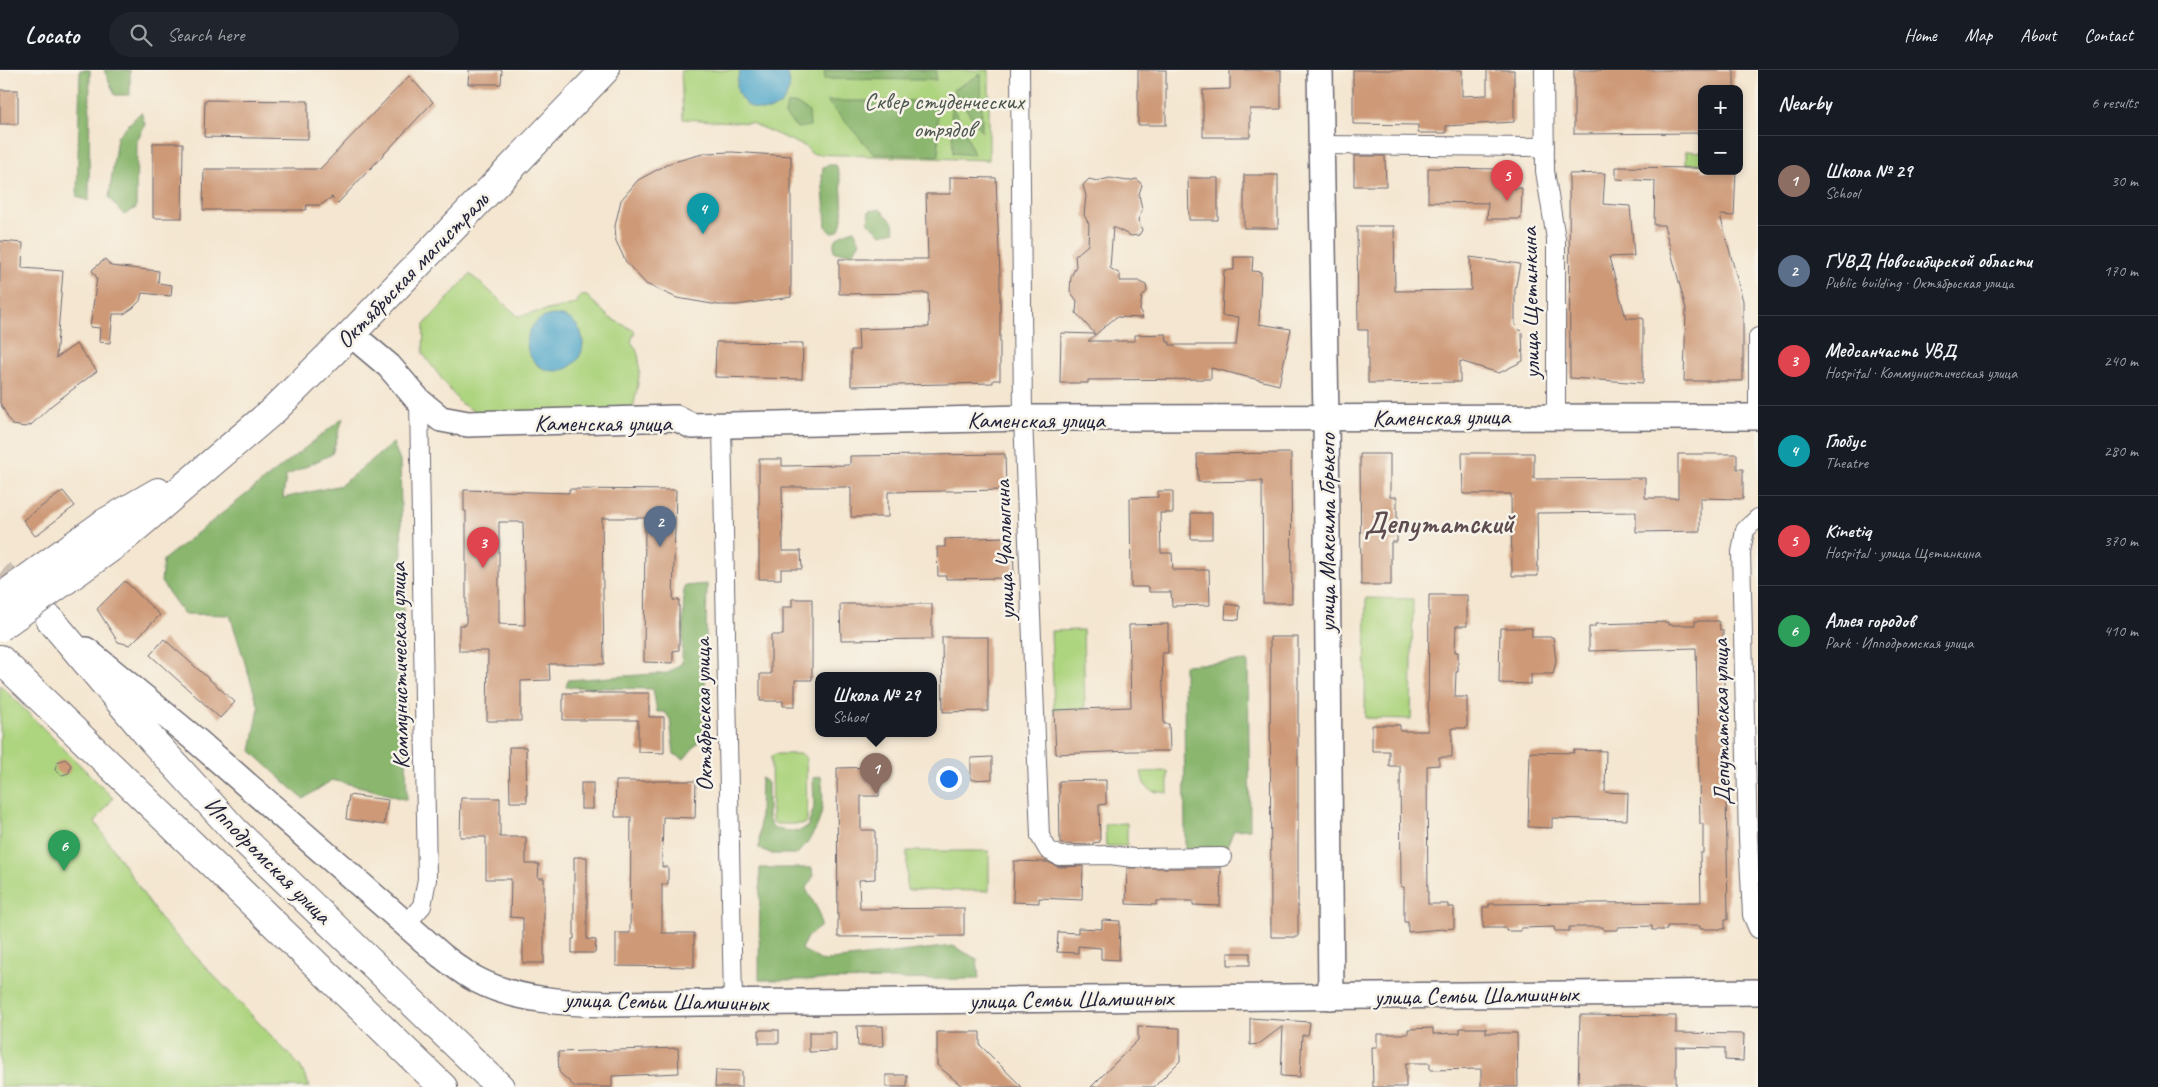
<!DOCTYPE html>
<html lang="en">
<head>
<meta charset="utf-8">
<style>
  body { margin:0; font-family:Caveat,sans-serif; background:#20242c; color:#f1f3f6 }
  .controls { position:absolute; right:15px; top:15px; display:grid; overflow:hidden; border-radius:10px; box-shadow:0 2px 8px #0003 }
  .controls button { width:45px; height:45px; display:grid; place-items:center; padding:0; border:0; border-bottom:1px solid #363941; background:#171b24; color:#f1f3f6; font:25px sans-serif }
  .you { position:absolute; left:948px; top:708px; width:18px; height:18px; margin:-12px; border:4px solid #fff; border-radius:50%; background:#1a73e8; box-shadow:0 0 0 8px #1a73e833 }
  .badge { display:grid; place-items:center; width:32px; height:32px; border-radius:50%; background:#ea580c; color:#fff; font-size:16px; font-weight:700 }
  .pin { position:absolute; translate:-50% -41px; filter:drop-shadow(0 1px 2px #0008) }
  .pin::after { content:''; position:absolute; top:26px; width:18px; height:15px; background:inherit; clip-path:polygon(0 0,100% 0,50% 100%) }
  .popup { position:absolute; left:815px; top:602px; width:122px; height:65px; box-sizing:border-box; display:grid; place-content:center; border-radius:10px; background:#171b24; filter:drop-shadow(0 1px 4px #0005); font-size:16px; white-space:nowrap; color:#9ea1a6 }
  .popup b { font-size:19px; color:#f1f3f6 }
  .popup::after { content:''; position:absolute; left:50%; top:100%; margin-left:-10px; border:10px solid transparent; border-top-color:#171b24 }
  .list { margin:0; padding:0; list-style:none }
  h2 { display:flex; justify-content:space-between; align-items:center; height:65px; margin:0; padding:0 20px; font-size:21px }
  h2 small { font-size:16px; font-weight:400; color:#9ea1a6 }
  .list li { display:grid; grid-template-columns:32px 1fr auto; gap:15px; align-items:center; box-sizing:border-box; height:90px; padding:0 20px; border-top:1px solid #363941 }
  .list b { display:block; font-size:19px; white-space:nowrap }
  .list p { margin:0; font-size:16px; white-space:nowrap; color:#9ea1a6 }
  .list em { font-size:16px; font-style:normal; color:#9ea1a6 }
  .icon { flex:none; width:28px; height:28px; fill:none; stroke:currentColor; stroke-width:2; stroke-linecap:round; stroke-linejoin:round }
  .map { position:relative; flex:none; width:1758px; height:1017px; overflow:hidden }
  header { display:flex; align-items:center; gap:30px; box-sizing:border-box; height:70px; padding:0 25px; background:#171b24; border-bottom:1px solid #363941 }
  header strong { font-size:24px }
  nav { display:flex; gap:28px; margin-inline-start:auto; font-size:18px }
  .search { width:350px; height:45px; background:#20242c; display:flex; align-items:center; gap:12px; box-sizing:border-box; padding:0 18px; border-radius:28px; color:#9ea1a6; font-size:19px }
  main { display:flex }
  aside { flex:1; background:#171b24 }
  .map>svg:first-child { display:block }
  .green { fill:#add47f; stroke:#687b5d; fill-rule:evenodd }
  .forest { fill:#8ab66e; stroke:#566c54 }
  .water { fill:#4ca5c9; stroke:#376482 }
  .building { fill:#cd9977; fill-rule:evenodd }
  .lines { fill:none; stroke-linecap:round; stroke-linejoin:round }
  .highway-tunnel { stroke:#cabfb2; stroke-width:28; stroke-dasharray:28 14; stroke-linecap:butt }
  .street-casing { stroke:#6c676f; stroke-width:20 }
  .secondary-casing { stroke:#6c676f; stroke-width:28 }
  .primary-casing { stroke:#6c676f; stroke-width:30 }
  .highway-casing { stroke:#6c676f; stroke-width:30 }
  .street { stroke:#fff; stroke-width:18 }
  .secondary { stroke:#fff; stroke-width:25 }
  .primary { stroke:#fff; stroke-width:28 }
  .highway { stroke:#fff; stroke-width:28 }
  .primary-bridge-casing { stroke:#6c676f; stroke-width:30; stroke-linecap:butt }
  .primary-bridge { stroke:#fff; stroke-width:28 }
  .labels { text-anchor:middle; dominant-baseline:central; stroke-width:5; stroke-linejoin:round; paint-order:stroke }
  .park-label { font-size:24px; fill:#4c574f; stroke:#f7f3e8 }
  .street-label { font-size:24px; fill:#22223b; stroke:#f7f3e8 }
  .district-label { font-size:29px; font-weight:bold; fill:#5e4c50; stroke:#f7f3e8 }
</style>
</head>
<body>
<header>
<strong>Locato</strong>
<div class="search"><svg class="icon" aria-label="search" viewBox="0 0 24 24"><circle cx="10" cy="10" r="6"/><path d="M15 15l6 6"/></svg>Search here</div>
<nav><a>Home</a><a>Map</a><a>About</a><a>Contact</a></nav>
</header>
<main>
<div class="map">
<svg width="1758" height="1017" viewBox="0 0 1758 1017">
  <rect width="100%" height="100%" fill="#f7f3e8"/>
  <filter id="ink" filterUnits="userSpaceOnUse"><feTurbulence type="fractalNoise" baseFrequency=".02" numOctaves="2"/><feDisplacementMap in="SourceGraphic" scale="10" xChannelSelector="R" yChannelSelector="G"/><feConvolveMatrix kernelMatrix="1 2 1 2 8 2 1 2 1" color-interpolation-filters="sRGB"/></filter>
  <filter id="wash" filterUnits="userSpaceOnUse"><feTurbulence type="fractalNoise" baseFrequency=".0096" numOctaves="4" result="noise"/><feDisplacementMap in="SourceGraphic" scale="20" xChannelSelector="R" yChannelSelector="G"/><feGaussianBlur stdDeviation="1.12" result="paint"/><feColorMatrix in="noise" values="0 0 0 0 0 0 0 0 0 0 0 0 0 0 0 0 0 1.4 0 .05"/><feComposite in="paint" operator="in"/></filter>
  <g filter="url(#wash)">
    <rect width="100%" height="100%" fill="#f4e6d0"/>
    <!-- green -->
    <g class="green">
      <path d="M681,0H989V90L812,84L806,77L751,53L683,49Z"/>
      <path d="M1686,81L1702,82V94H1686Z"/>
      <path d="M470,204L518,246L576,234L580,226H587L610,248L635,261L631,272C647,289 636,319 633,340L491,351L460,333L423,284L424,255ZM570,249L582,263L539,297L528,282Z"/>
      <path d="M1366,528L1413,529L1411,649L1365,648Z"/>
      <path d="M1083,560L1085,639L1054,640L1051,561Z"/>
      <path d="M0,615L113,728L95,752L161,850L300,996L310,1017H0Z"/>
      <path d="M775,684H802L806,688L807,751L805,754H776L772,751L771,687Z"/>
      <path d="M1168,701V723L1152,721L1144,714L1141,702Z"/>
      <path d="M1127,753V776H1106L1105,754Z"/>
      <path d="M907,781H989V821L907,820Z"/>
    </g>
    <!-- forest -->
    <g class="forest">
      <path d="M80,0H90L89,131L77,127Z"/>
      <path d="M104,0H130V25H115Z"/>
      <path d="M825,0H936V10L824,9Z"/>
      <path d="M981,4L982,62L953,20Z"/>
      <path d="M827,31H937L939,86L874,84Z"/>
      <path d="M787,34H797L809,42L810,56L797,58L785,45Z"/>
      <path d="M951,35L963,55L974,85L953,83Z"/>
      <path d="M141,42L145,54L137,71L136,138L124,145L109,128L117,66Z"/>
      <path d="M828,95H836C842,106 846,151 838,161L831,163L826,156L822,105L823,97Z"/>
      <path d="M880,139L892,151L895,161L881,164L868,152L869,141Z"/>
      <path d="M854,160L860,172L853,183L834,182V171L842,164Z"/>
      <path d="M343,348L332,384L286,406L283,428L341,415L393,373L400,390L407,730L362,717L332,710L303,729L251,681L259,638L230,545L184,544L161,512L163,490Z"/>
      <path d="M707,514L704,665L684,689L674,684L670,649L665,642H657L653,619L566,617L568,610L668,603L682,593L684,516Z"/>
      <path d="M1248,591L1250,759L1234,760L1226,778L1185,779L1184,595Z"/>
      <path d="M821,706C826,740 821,759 797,784H772L759,778L761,708L768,713V749L774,759L798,762L808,756L814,737L813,708Z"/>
      <path d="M760,798H812L813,807L806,819L819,842L821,856L807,867L801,879L822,891L953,876L977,889L979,909L759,910Z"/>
    </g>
    <!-- water -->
    <g class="water">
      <path d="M741,0H785C790,7 791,15 788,22C776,58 722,36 741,0Z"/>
      <circle cx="555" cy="273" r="28"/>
    </g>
    <g id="blocks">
      <!-- building -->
      <g class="building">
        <path d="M469,0H502L501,14H468Z"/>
        <rect x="1138" y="0" width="28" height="55"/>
        <path d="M1230,0H1281V39H1250V67H1203V20L1230,19Z"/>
        <path d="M1353,0H1462V26L1487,25V0H1514V52L1446,56V63H1418V55L1353,54Z"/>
        <path d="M1574,0H1734V19H1702V63L1574,64Z"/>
        <path d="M409,6L433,32L338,133L332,127L321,135H307L306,140H203L204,99H320Z"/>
        <rect x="0" y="20" width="18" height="34"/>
        <path d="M205,30L308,31V69L204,67Z"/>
        <path d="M153,73H183L182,148H153Z"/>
        <path d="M732,82L791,86V227L737,235H718L677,228L646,214L626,192L616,171L615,156L621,130L638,110L670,93L706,83Z"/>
        <path d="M1354,86H1385L1386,116H1354Z"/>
        <path d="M1616,97L1702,98V101H1736L1734,146L1720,145L1743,231V311H1684L1686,239L1664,155H1654L1655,111L1616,109Z"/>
        <path d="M1428,98L1501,99V118H1522L1521,149H1487L1488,133L1428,132Z"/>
        <path d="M1605,103L1603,134L1630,136L1634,186L1609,187L1626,248H1643V313L1570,308L1569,104Z"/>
        <rect x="1244" y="105" width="34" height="53"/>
        <path d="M950,107L996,108L1000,205V310H993V313L851,316V280H859L858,259L929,257L928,223L839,224V189H928L926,124H950Z"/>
        <path d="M1110,108L1127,111L1137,109L1142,115L1139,124L1142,140L1138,150L1142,160L1139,165L1131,166L1113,157L1110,198L1120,204V211H1139L1146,215L1147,221L1142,227L1140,240L1143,248L1116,247L1088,271H1135V265L1166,264L1167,272H1170V275H1236L1239,247L1222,246L1224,200H1234V187H1253L1252,201L1261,202L1259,254L1291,259L1279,315L1211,298V309L1088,310V313H1060L1061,263L1095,264L1076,243L1077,231L1070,221L1071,207L1076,196L1075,186L1088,175L1089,154L1084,145L1086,126L1083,115L1089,109L1097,111Z"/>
        <path d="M1188,108H1218V150H1189Z"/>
        <path d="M1357,156H1394L1395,221L1471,220L1470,187L1520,194L1515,220V255L1522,262L1523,291L1499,303L1460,291V312L1368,313V260H1358Z"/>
        <path d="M0,171L23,173L22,198L63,201L56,288L76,274L97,301L52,335L31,355L25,357L12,355L0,333Z"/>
        <path d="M105,189L111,196L159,201L158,213L172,215L171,226L142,223L140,231L133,238L124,244H113L110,273L99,272L100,258L90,257L97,208L92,200Z"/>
        <path d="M716,272L803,273L802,309L715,307Z"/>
        <path d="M1291,383L1292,533H1263L1262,411L1198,412L1197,384Z"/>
        <path d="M1462,383H1534V409L1645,408V428H1678V384H1737V399H1743V429L1700,428V461L1636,462V442L1537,443L1538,506H1512L1511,424H1463Z"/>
        <path d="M1005,384L1006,420L888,422V447H851V417H782L783,481H801L802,499H781V509H759V389H782V396L850,395V386Z"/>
        <path d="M1360,384H1390V427H1397V472H1391V515H1361Z"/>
        <path d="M569,419L676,420L673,530H679V580L673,581V593L644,592L645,448H602L604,594H549L550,610L521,611V651H487L488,581H459V555H466V441H464V420L569,423ZM499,452H523L525,555L499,554Z"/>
        <path d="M63,421L75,436L35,466L23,450Z"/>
        <path d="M1158,421H1173V443H1160L1161,483H1172L1173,500H1209L1210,535L1172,536L1171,522H1149V517H1131L1130,428L1158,427Z"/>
        <rect x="1191" y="443" width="21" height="26"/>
        <path d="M1005,467V475H1013L1014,504H1006V508L946,509V506H938L937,477H945V469Z"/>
        <path d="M125,511L160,545L130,575L118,572L97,539Z"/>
        <path d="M1429,525H1467V556H1456L1455,582H1458V602H1456L1455,627H1467V658H1452V687H1439V695L1427,696L1428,834H1448V837H1454V858L1408,862V852H1404V817H1401L1400,696H1389V681H1372V655H1400V661H1428Z"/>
        <path d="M792,529H812V610H795V636H783V631H760V604H771V565H783V537H792Z"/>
        <path d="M840,534H932V569L841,570Z"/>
        <path d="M1226,534L1240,536L1239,550L1225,549Z"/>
        <path d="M1695,551H1719L1720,560H1723L1727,777L1728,850H1725V859H1700V856H1667V860H1652V856L1618,857V860H1603V857H1569V861H1555L1554,857L1521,858V861H1506V858H1483V837H1489V834L1701,832L1700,783H1703V754H1700L1696,578L1589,581V557H1595V554L1668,552V555H1695Z"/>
        <path d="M1168,554V583H1162L1164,654H1169L1170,681H1132L1056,684L1054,640L1131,637L1129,555Z"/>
        <path d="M1500,558H1532V567H1553L1556,591L1553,604H1531V614L1499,613Z"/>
        <path d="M942,567H988V641L943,642Z"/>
        <path d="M1270,567H1298V867H1271Z"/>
        <path d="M164,569L235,632L220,648L150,585Z"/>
        <path d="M563,623H649V647H664V683L638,682V650H563Z"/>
        <path d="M509,677H526L527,732H510Z"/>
        <path d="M1574,680L1606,681L1605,722L1628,723L1627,750L1552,748V758L1528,757L1530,682L1574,683Z"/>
        <path d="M992,687V709L971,710V688Z"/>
        <path d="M65,689L71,695L69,703L62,705L55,700L57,692Z"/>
        <path d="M879,697V726H861V760H875V809L859,810L860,839L964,838V866L838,867L837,698Z"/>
        <path d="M1106,710V734L1099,735L1100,772L1093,773V775L1060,774L1059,711Z"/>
        <path d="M616,711H696L695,748L663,747L662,797H668V814H662V863H694V897L616,896V863H630L631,747H615Z"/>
        <rect x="581" y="713" width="12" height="26"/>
        <path d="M349,725L388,730L384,755L346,749Z"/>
        <path d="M461,728H500V767H526V794H539L538,808H544V893H523V848L510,847L511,809H486V767H460Z"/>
        <path d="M574,787H587V869L596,870L595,883H572V869H574Z"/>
        <path d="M1014,791L1048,792L1059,797L1083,796L1082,830L1039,828V833L1013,832Z"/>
        <path d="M1127,798H1221L1220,836L1193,835V831H1157L1156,835L1126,834Z"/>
        <path d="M1102,850L1120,851L1119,890L1101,889V878L1078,876V883L1057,882L1058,862L1078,863V858L1102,859Z"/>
        <rect x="1228" y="883" width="22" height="12"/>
        <path d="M1580,945L1676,946V963L1744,964L1743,991L1725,990V978L1676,977V1017H1578Z"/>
        <path d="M1250,948L1310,952L1308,965H1302L1300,1007L1281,1006L1283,956L1259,974L1250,975Z"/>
        <path d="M857,956H883L884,976H858Z"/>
        <path d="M1138,956L1180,958V991L1154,1017H1091L1138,970Z"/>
        <path d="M1433,958V964L1460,963V958H1486V963H1517L1518,1017H1481V999L1430,1000V993H1406V1017H1373L1372,977H1377V964H1408V959Z"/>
        <rect x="759" y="960" width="20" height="13"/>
        <path d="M809,962H836V981L809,982Z"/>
        <path d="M937,962H980V975L1022,1017H963L937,995Z"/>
        <path d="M678,978L679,1003L612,1006V1017H575L559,1002L558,982Z"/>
        <path d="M716,1000L742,1001V1017H715Z"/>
        <rect x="886" y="1005" width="21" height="12"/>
      </g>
    </g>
  </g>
  <g filter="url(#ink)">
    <use href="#blocks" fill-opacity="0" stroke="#6c676f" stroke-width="1"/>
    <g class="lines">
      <!-- highway-tunnel -->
      <path class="highway-tunnel" d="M0,503L32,533"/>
      <!-- street casing -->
      <g class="street-casing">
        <g id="street">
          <path d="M1020,0L1023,348L1040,766L1048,780L1059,786L1110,785L1133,788L1222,787"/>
          <path d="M1544,0L1545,101L1556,169V346"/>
          <path d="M1321,75L1545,77"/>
          <path d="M1758,267V340"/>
          <path d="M722,355L733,933"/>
          <path d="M1758,448L1745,460L1741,482L1748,768L1752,845L1758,859"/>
          <path d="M406,854L422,836L427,809L419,331"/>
        </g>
      </g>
      <!-- secondary casing -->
      <g class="secondary-casing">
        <g id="secondary">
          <path d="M1320,0L1326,349L1331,927"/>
          <path d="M351,264L389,296L419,331L441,349L468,354L676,348L692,356L1023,348L1758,347"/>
          <path d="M86,580L197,671L442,886C453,894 465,904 477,910C517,931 568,933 612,934L1758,922"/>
        </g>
      </g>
      <!-- primary casing -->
      <g class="primary-casing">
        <g id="primary">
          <path d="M106,452L158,422"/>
          <path d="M119,472L275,339L351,264L605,0"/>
        </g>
      </g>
      <!-- highway casing -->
      <g class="highway-casing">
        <g id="highway">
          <path d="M50,549L153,671L235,761L500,1017"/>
          <path d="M0,589L443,1017"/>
        </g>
      </g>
      <!-- street -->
      <use href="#street" class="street"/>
      <!-- secondary -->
      <use href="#secondary" class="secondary"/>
      <!-- primary -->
      <use href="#primary" class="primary"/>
      <!-- highway -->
      <use href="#highway" class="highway"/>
      <!-- primary-bridge casing -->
      <g class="primary-bridge-casing">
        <g id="primary-bridge">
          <path d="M0,528L106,452"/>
          <path d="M0,557L119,472"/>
        </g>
      </g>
      <!-- primary-bridge -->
      <use href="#primary-bridge" class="primary-bridge"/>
    </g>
  </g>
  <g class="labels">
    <!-- park labels -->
    <g class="park-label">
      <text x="944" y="31">Сквер студенческих<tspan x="944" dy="28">отрядов</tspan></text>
    </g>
    <!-- street labels -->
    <g class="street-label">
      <text transform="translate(412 200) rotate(-46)">Октябрьская магистраль</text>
      <text transform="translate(1530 233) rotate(-91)">улица Щетинкина</text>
      <text transform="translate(1441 347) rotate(-1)">Каменская улица</text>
      <text x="1036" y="350">Каменская улица</text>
      <text x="603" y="353">Каменская улица</text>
      <text transform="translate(1327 463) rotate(-90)">улица Максима Горького</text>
      <text transform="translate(1004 480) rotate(-92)">улица Чаплыгина</text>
      <text transform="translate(399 596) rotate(-91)">Коммунистическая улица</text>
      <text transform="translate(703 645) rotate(-91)">Октябрьская улица</text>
      <text transform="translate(1721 652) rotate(-91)">Депутатская улица</text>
      <text transform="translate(268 790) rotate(45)">Ипподромская улица</text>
      <text transform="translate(1476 925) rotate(-1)">улица Семьи Шамшиных</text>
      <text transform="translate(1071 929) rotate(-1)">улица Семьи Шамшиных</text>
      <text transform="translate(666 931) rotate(1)">улица Семьи Шамшиных</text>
    </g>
    <!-- district labels -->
    <g class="district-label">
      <text x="1439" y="453">Депутатский</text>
    </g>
  </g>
</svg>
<div class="controls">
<button>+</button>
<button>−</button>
</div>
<div class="you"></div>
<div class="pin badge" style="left:876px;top:724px;background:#8d6e63">1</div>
<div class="popup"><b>Школа № 29</b>School</div>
<div class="pin badge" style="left:660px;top:477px;background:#5c6f8a">2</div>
<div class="pin badge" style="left:483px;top:498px;background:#e0444e">3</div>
<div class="pin badge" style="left:703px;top:164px;background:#0f9aa8">4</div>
<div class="pin badge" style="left:1507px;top:131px;background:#e0444e">5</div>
<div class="pin badge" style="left:64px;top:801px;background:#2e9e5b">6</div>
</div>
<aside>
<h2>Nearby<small>6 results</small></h2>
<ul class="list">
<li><span class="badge" style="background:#8d6e63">1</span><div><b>Школа № 29</b><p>School</p></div><em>30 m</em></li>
<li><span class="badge" style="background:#5c6f8a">2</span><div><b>ГУВД Новосибирской области</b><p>Public building · Октябрьская улица</p></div><em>170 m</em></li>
<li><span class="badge" style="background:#e0444e">3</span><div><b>Медсанчасть УВД</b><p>Hospital · Коммунистическая улица</p></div><em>240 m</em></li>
<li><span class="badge" style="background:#0f9aa8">4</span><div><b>Глобус</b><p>Theatre</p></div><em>280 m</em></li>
<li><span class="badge" style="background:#e0444e">5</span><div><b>Kinetiq</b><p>Hospital · улица Щетинкина</p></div><em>370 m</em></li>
<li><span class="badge" style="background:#2e9e5b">6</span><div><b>Аллея городов</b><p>Park · Ипподромская улица</p></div><em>410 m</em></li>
</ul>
</aside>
</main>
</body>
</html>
